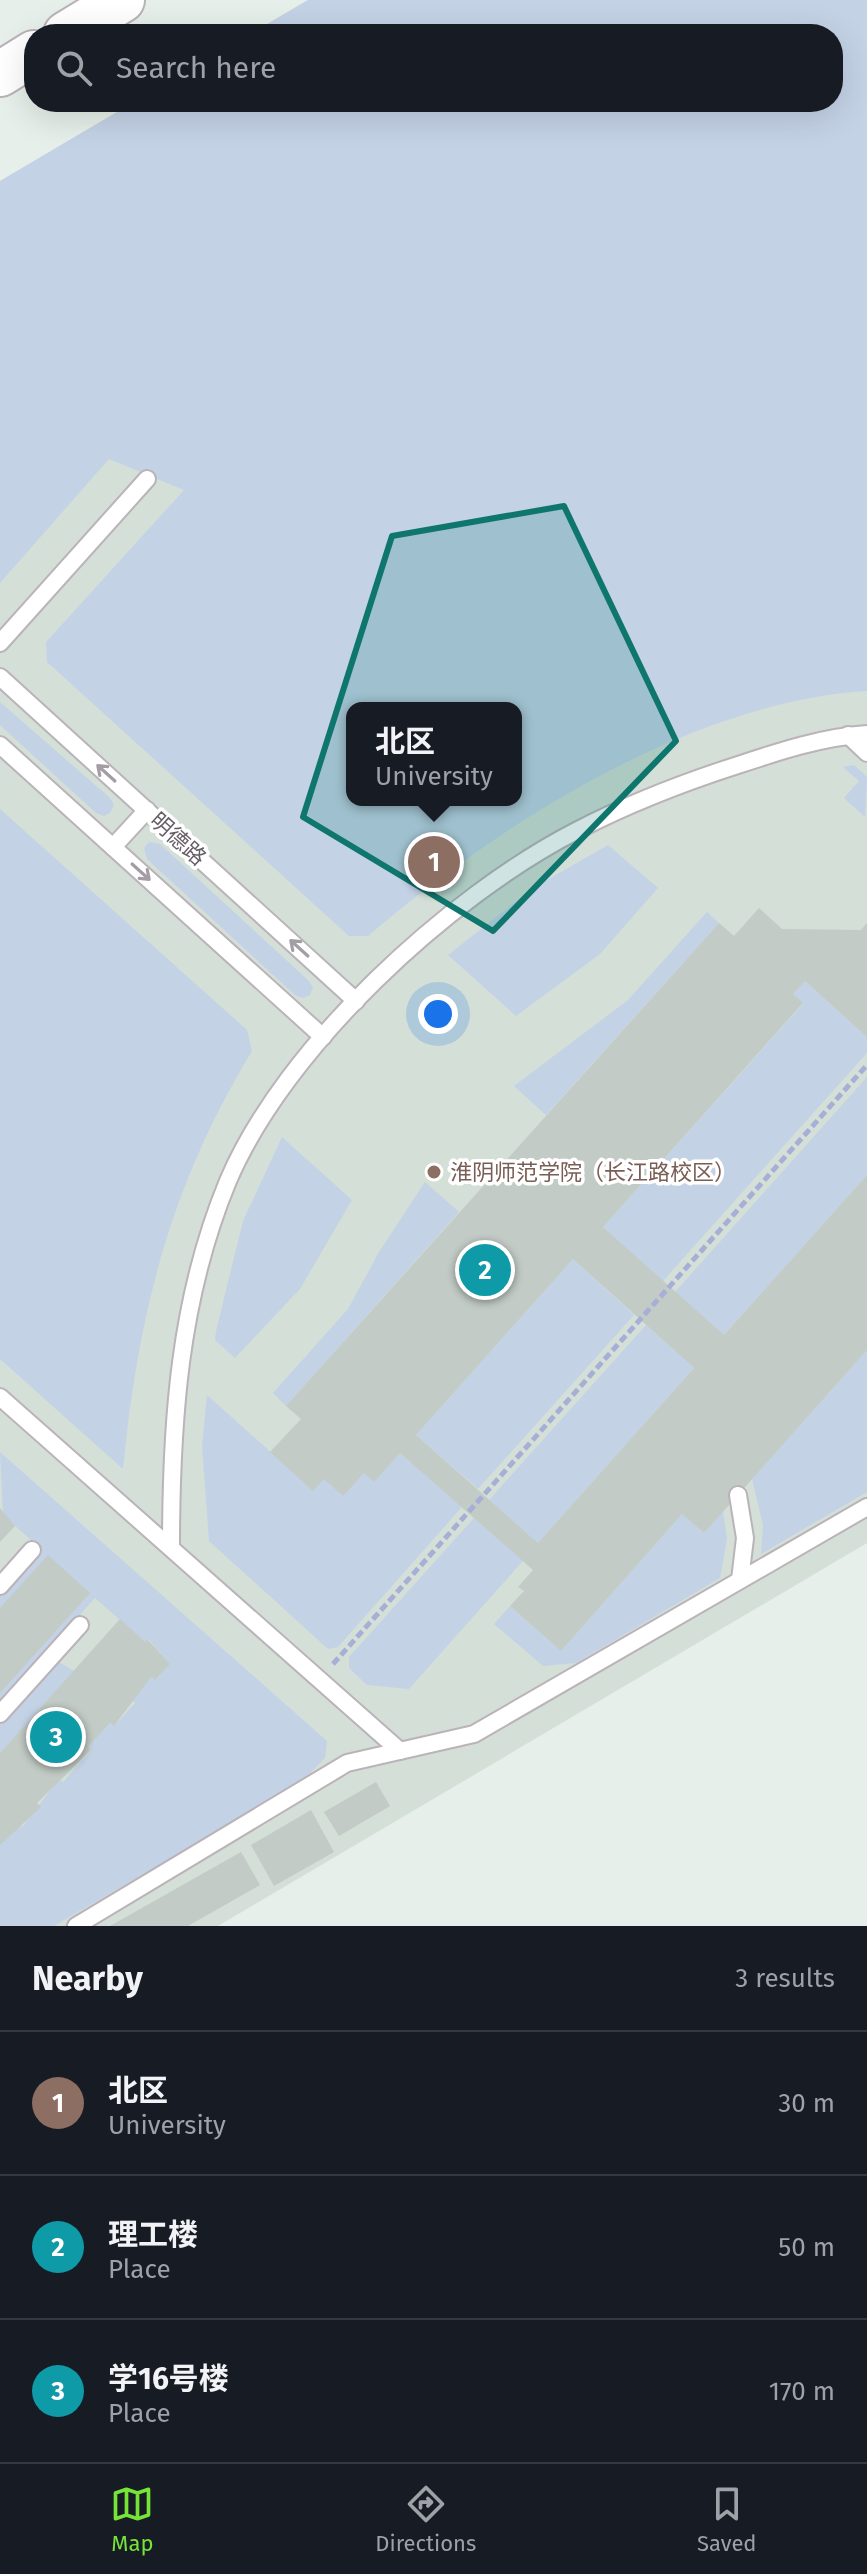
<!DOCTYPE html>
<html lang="en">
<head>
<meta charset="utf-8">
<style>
  body { margin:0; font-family:"Fira Sans","Noto Sans SC",sans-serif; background:#20242c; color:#f1f3f6 }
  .you { position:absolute; left:438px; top:1014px; width:28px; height:28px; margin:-20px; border:6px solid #fff; border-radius:50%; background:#1a73e8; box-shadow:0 0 0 12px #1a73e833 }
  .badge { display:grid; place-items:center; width:52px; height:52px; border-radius:50%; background:#75e437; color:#fff; font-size:26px; font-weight:700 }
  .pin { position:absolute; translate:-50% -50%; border:4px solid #fff; box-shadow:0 2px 8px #0006 }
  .popup { position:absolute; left:346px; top:702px; width:176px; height:104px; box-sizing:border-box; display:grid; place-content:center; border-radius:16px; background:#171b24; filter:drop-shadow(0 2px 6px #0005); font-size:26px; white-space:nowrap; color:#9ea1a6 }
  .popup b { font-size:30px; color:#f1f3f6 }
  .popup::after { content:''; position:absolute; left:50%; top:100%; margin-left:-16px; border:16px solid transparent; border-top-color:#171b24 }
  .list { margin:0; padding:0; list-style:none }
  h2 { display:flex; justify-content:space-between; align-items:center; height:104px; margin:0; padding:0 32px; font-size:34px }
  h2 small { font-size:26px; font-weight:400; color:#9ea1a6 }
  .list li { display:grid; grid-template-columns:52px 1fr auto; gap:24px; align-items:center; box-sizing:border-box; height:144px; padding:0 32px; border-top:2px solid #363941 }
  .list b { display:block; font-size:30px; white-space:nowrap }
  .list p { margin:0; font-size:26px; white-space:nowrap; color:#9ea1a6 }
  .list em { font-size:26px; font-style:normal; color:#9ea1a6 }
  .icon { flex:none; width:44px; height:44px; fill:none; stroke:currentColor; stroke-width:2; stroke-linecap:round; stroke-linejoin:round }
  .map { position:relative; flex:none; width:867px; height:1926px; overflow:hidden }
  .search { position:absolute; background:#171b24; box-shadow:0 8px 32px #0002; left:24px; right:24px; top:24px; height:88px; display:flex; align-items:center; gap:20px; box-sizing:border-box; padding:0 28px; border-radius:32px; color:#9ea1a6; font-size:30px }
  .sheet { height:536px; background:#171b24 }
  nav { display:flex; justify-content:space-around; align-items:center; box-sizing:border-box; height:112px; border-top:2px solid #363941; background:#171b24; font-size:22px; color:#9ea1a6 }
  nav a { display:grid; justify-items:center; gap:4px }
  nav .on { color:#75e437 }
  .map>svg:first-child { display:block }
  .education { fill:#d4dfd8; fill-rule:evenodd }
  .green { fill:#c4d2e6; fill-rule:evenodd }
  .building { fill:#c2cbc5; fill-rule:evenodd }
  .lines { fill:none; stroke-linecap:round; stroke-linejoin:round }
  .lane-casing { stroke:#bab3b9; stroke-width:20 }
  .secondary-casing { stroke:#bab2b9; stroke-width:48 }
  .path { stroke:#a7afd7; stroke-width:5; stroke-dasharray:8 4; stroke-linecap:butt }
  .lane { stroke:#fff; stroke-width:16 }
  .secondary { stroke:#fff; stroke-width:44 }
  .oneway { stroke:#a39ea3 }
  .marked { fill:#0f766e; fill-opacity:0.2; stroke:#0f766e; stroke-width:6; stroke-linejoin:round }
  .education-dot { fill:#8d6e63; stroke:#fff; stroke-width:3 }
  .labels { text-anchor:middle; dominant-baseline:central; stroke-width:7; stroke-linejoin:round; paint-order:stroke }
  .street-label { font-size:22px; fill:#665e65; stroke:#fff }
  .education-label { font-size:22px; fill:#785e54; stroke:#fff; text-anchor:start }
</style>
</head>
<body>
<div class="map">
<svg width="867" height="1926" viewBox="0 0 867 1926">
  <rect width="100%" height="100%" fill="#e6efe9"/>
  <!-- education -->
  <path class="education" d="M308,0H867V1543L218,1926H0V181L134,102H833V34H250ZM352,708H516V800H352Z"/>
  <!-- green -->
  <g class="green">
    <path d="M308,0H867V691C693,701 498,824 368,936H349L47,662L46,642L184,490L109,459L0,583V181L134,102H833V34H250ZM352,708H516V800H352Z"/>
    <path d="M0,702L110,798L114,805L110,813L104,816L96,813L0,725Z"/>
    <path d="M854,765L867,777L865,817L844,798L859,781L843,767Z"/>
    <path d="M0,809L247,1030L252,1051C170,1186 138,1314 123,1469L0,1359Z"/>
    <path d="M149,842L160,844L309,981L313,988L310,995L303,998L296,996L147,859L144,848Z"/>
    <path d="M608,845L658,888L600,954L516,1016L448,955L533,888Z"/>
    <path d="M707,912L719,923L546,1115L514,1086L628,1000Z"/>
    <path d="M805,981L867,1037V1053L663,1281L603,1227L803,1004L793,994Z"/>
    <path d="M867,1077V1175L724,1335L675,1292Z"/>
    <path d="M282,1137L352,1200L300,1289L235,1358L215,1340L216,1331L243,1221Z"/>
    <path d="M425,1182L459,1212L286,1406L273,1393L348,1309L379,1252Z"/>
    <path d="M573,1259L634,1315L478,1489L416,1435Z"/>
    <path d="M646,1325L694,1368L538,1543L489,1500Z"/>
    <path d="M867,1350V1492L761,1554L763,1525L752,1479Z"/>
    <path d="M207,1395L313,1490L324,1479L364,1473L400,1453L462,1507L338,1647L328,1649L209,1541L202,1446Z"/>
    <path d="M0,1452L327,1741L325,1758L301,1782L54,1926H0V1845L18,1824L22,1827L59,1779L63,1782L91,1751L88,1747L110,1723L114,1726L135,1703L131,1699L151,1677L155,1680L170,1664L148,1639L145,1642L95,1598L0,1704V1595L41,1549L3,1515Z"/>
    <path d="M723,1511L727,1539L720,1578L576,1663L543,1666L494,1624L510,1606L561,1651L682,1514L704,1533Z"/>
    <path d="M474,1518L523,1561L409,1689L367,1685L349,1668V1657Z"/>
    <path d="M59,1662L74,1671L0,1753V1723L52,1664Z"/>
  </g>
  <!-- building -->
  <g class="building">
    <path d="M759,908L782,929L861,930L867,923V1037L805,981L793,994L803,1003L603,1227L724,1335L867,1175V1350L704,1533L682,1514L561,1651L510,1606L524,1591L518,1587L533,1570L400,1453L374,1482L364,1473L343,1496L324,1479L313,1491L270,1452L301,1419L286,1406L719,923L734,936ZM573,1259L694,1368L538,1543L416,1435Z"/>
    <path d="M0,1508L15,1526L0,1542Z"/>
    <path d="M48,1555L90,1593L0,1693V1608Z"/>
    <path d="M120,1619L145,1642L147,1639L170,1664L155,1680L151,1677L114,1726L110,1723L88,1747L91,1750L37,1803L41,1807L0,1845V1753Z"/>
    <path d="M376,1782L390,1806L339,1836L324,1812Z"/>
    <path d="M311,1810L334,1852L274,1886L251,1845Z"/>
    <path d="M241,1852L260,1885L188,1926H110Z"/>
  </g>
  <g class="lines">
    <!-- lane casing -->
    <g class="lane-casing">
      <g id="lane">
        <path d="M0,643L147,479"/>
        <path d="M0,677L356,1001"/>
        <path d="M848,735L867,753"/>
        <path d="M0,745L323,1037"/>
        <path d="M113,847L147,810"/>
        <path d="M0,1397L400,1751"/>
        <path d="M738,1495L745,1538L740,1580"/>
        <path d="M171,1548C171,1422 179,1299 228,1181C285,1047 448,897 576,831C628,804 682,783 738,765C780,751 823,737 867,734"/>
        <path d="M0,1586L32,1550"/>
        <path d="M0,1714L80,1625"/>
        <path d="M76,1926L347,1763L474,1734L867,1507"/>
      </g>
    </g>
    <!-- secondary casing -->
    <g class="secondary-casing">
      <g id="secondary">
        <path d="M66,34L122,0"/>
        <path d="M0,74L34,53"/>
      </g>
    </g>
    <!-- path -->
    <path class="path" d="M333,1664L867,1065"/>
    <!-- lane -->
    <use href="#lane" class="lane"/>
    <!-- secondary -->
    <use href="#secondary" class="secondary"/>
  </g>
  <!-- one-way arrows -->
  <defs><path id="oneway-shaft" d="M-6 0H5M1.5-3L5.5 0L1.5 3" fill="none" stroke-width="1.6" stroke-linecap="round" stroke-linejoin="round" transform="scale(2)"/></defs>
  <g class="oneway">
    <use href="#oneway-shaft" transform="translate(106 773) rotate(-138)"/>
    <use href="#oneway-shaft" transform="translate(141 872) rotate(42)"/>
    <use href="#oneway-shaft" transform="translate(299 948) rotate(-138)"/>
  </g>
  <!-- marked area -->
  <path class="marked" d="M564,506L676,741L493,931L303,817L392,536Z"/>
  <!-- markers -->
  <circle class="education-dot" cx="434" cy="1172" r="8"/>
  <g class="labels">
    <!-- street labels -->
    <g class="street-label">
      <text transform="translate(178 839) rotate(42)">明德路</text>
    </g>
    <!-- education labels -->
    <g class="education-label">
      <text x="450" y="1172">淮阴师范学院（长江路校区）</text>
    </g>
  </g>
</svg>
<div class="you"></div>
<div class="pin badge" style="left:434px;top:862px;background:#8d6e63">1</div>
<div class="popup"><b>北区</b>University</div>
<div class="pin badge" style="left:485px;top:1270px;background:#0f9aa8">2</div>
<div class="pin badge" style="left:56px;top:1737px;background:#0f9aa8">3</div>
<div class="search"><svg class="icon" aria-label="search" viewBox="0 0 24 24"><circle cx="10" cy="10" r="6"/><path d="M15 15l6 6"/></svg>Search here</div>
</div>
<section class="sheet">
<h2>Nearby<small>3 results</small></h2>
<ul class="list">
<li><span class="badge" style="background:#8d6e63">1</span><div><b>北区</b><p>University</p></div><em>30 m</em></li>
<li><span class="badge" style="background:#0f9aa8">2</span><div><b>理工楼</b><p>Place</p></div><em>50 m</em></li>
<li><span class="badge" style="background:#0f9aa8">3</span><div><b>学16号楼</b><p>Place</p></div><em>170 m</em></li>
</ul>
</section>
<nav>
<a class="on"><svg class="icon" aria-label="map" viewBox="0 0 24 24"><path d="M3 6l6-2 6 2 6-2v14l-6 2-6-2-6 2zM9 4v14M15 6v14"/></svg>Map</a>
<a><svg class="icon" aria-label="directions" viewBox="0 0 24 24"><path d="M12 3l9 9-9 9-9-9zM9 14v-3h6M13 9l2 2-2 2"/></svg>Directions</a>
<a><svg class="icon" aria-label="saved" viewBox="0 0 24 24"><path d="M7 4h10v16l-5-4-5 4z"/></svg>Saved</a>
</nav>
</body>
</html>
